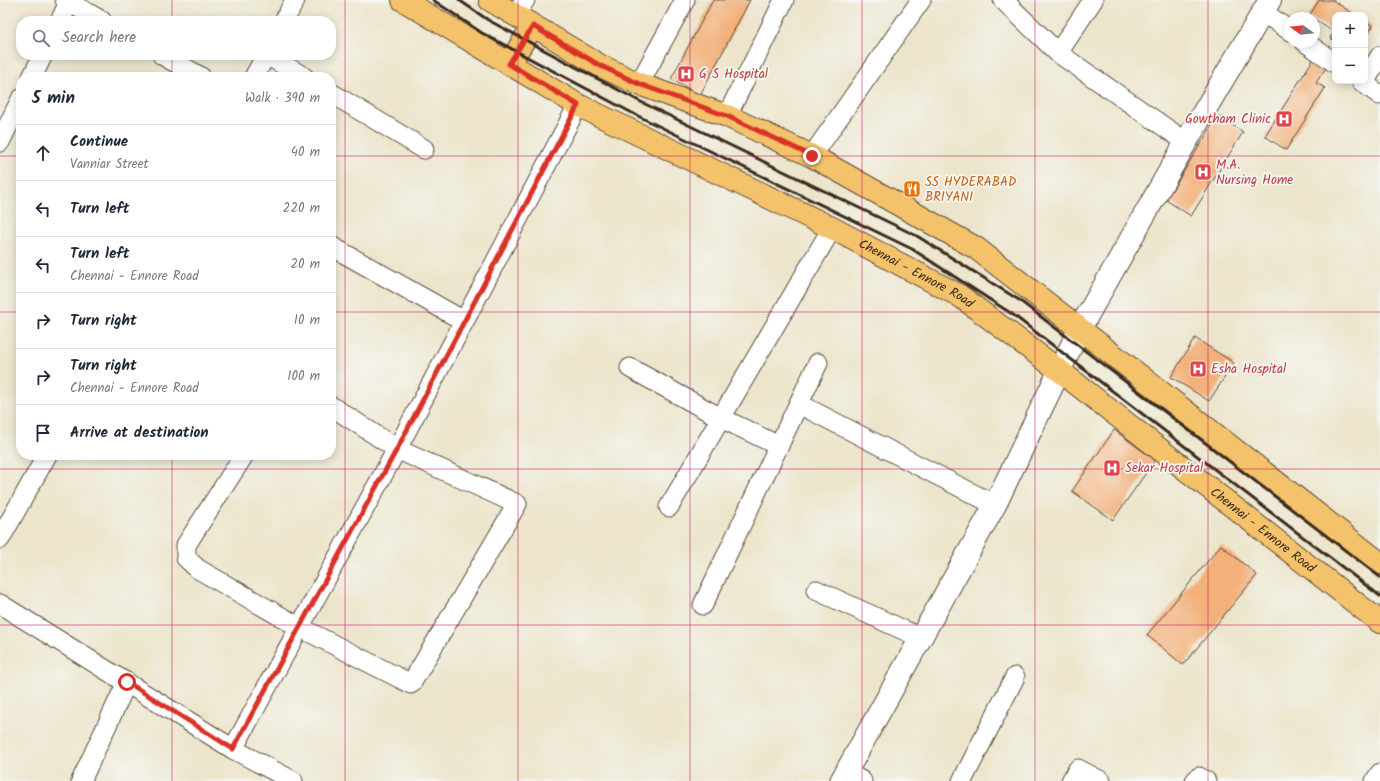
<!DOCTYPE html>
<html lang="en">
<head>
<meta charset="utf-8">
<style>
  body { margin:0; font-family:Kalam,sans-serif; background:#f6f6f7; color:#1f2937 }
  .controls { position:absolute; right:12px; top:12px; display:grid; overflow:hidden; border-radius:8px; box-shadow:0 2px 10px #0003 }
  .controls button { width:36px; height:36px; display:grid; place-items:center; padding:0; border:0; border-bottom:1px solid #e0e1e3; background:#fff; color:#1f2937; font:20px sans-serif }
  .compass { position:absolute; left:1284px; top:12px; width:36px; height:36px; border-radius:50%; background:#fff; box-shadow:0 2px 10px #0003; rotate:285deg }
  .stop { position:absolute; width:12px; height:12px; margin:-9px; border:3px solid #d93025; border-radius:50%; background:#fff }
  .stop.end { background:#d93025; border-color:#fff; box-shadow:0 1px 4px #0008 }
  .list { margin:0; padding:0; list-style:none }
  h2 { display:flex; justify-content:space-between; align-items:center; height:52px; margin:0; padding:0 16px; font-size:17px }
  h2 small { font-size:13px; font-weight:400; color:#747a83 }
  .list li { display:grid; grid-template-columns:26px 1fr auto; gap:12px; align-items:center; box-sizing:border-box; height:56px; padding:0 16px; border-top:1px solid #e0e1e3 }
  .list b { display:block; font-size:15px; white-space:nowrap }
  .list p { margin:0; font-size:13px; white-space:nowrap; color:#747a83 }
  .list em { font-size:13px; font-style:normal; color:#747a83 }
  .icon { flex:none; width:22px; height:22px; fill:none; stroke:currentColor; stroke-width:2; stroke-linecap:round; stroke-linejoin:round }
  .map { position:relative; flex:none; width:1380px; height:781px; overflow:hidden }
  .search { position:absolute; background:#fff; box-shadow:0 2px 10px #0003; left:16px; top:16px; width:320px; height:44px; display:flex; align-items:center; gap:10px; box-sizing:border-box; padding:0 14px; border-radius:16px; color:#747a83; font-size:15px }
  .panel { position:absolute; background:#fff; box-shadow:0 2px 10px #0003; left:16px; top:72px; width:320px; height:388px; border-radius:16px }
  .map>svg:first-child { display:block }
  .building { fill:#f3b079 }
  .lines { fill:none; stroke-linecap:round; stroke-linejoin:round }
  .minor-casing { stroke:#564638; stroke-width:21 }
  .tertiary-casing { stroke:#564638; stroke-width:24 }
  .primary-casing { stroke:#564638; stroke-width:24 }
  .minor { stroke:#fff; stroke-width:19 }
  .tertiary { stroke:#fff; stroke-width:22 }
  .primary { stroke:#f4c26a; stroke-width:22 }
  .rail { stroke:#3b2a1e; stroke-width:3 }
  .route { stroke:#d93025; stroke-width:5 }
  .grid { fill:none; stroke:#c2185b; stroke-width:1; stroke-opacity:0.55 }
  .labels { text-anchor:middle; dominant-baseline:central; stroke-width:3.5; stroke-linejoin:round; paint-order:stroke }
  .health-label { font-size:13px; fill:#be3a42; stroke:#f6f6f2; text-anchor:start }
  .food-label { font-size:13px; fill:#c56008; stroke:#f6f6f2; text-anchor:start }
  .street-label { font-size:13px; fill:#3b2a1e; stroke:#f6f6f2 }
</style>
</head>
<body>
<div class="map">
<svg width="1380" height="781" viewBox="0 0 1380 781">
  <rect width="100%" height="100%" fill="#f6f6f2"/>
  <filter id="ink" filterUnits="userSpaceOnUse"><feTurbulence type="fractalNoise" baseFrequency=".025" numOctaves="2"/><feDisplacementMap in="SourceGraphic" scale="8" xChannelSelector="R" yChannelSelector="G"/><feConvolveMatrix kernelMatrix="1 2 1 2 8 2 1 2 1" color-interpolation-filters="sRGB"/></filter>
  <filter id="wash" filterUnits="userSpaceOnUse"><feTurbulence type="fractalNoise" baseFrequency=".012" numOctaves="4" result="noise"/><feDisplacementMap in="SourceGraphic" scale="16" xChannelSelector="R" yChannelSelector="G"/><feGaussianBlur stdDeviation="0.9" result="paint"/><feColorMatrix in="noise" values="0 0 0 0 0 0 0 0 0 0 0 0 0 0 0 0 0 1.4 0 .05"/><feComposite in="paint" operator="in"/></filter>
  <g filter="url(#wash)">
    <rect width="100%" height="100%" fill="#ece5cb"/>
    <g id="blocks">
      <!-- building -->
      <g class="building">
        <path d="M713,0H750L700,95L671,79Z"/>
        <path d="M1319,0H1332L1355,15H1335V41L1330,38L1334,32L1309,16Z"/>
        <path d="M1365,21L1373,26L1365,39Z"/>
        <path d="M1314,58L1327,66L1316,83L1325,88L1286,150L1265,136Z"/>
        <path d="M1218,116L1243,132L1191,216L1166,200Z"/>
        <path d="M1195,338L1234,363L1209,401L1171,377Z"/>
        <path d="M1114,430L1155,460L1113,520L1072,491Z"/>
        <path d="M1221,545L1257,575L1183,665L1147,635Z"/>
      </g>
    </g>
  </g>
  <g filter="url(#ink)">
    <use href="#blocks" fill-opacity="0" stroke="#564638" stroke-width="1"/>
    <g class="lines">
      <!-- minor casing -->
      <g class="minor-casing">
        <g id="minor">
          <path d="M65,0L102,21"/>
          <path d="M1003,0L1058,53L1186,142"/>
          <path d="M1263,12L1290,31"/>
          <path d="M515,15L525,0"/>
          <path d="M60,21L69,2"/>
          <path d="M284,21L295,0"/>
          <path d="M1305,42L1335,63"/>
          <path d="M1058,53L1093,0"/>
          <path d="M162,55L201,77"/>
          <path d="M267,55L304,77"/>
          <path d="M32,77L43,55"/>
          <path d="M254,77L266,55"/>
          <path d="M1361,81L1380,95"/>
          <path d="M1365,81L1380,56"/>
          <path d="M639,84L685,0"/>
          <path d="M331,93L424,149"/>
          <path d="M727,116L784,0"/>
          <path d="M0,142L21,99"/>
          <path d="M812,156L921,0"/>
          <path d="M331,246L464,321"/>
          <path d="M630,368L721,418L779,446"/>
          <path d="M799,404L995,505"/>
          <path d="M244,455L186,545V558L198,569L299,627L411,684L517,504L397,449L331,406"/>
          <path d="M669,507L832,228"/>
          <path d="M0,539L47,455"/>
          <path d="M816,590L921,638"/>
          <path d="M0,604L233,749L293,781"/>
          <path d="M703,605L818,363"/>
          <path d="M233,749L397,449L578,105"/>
          <path d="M846,772L862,781"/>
          <path d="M81,781L127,682"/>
          <path d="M962,781L1015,677"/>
          <path d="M1071,781L1078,769L1101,781"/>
          <path d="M1195,781L1199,777L1206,781"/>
          <path d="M1375,781L1380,773"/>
        </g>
      </g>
      <!-- tertiary casing -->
      <g class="tertiary-casing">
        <path id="tertiary" d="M841,781L995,505L1079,330L1186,142L1270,0"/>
      </g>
      <!-- primary casing -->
      <g class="primary-casing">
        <g id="primary">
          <path id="s1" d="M403,0L578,105L832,228L960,296L1060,371L1380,622"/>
          <path d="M490,0L599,65L639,84L727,116L812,156L976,248L1380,563"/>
          <path d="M509,64L533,26"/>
        </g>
      </g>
      <!-- minor -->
      <use href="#minor" class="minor"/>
      <!-- tertiary -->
      <use href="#tertiary" class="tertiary"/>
      <!-- primary -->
      <use href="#primary" class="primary"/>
      <!-- rail -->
      <g class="rail">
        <path d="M433,0L482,33L636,115L912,249L1012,314L1380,596"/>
        <path d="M459,0L488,20L641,102L917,236L1019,300L1380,577"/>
      </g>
    </g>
  </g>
  <g class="lines" filter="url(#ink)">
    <!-- route -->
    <path class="route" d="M127,682L233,749L397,449L578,105L509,64L533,26L599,65L639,84L727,116L812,156"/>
  </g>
  <!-- grid -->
  <path class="grid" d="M172,0V21M345,0V781M518,0V781M690,0V781M862,0V781M1035,0V781M1208,0V781M172,55V77M0,156H21M331,156H1380M0,312H21M331,312H1380M172,455V781M0,469H1380M0,625H1380"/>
  <!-- icons -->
  <defs>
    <g id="hospital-square" transform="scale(0.9)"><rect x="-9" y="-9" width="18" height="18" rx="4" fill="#e0444e" stroke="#f6f6f2"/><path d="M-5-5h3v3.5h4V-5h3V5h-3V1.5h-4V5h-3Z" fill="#fff"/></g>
    <g id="restaurant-square" transform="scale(0.9)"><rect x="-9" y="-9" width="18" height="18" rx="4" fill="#e8710a" stroke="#f6f6f2"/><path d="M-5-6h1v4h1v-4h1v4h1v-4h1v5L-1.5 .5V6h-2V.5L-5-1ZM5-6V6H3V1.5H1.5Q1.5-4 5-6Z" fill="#fff"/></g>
  </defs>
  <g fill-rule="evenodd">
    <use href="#hospital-square" x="686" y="74"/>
    <use href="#hospital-square" x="1284" y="119"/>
    <use href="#hospital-square" x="1203" y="172"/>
    <use href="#restaurant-square" x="912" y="189"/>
    <use href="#hospital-square" x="1198" y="369"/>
    <use href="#hospital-square" x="1112" y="468"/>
  </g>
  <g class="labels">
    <!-- health labels -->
    <g class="health-label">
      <text x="699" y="74">G S Hospital</text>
      <text x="1271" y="119" text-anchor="end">Gowtham Clinic</text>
      <text x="1216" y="165">M.A.<tspan x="1216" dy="15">Nursing Home</tspan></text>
      <text x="1211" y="369">Esha Hospital</text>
      <text x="1125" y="468">Sekar Hospital</text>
    </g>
    <!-- food labels -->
    <g class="food-label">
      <text x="925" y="182">SS HYDERABAD<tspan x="925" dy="15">BRIYANI</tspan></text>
    </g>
    <!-- street labels -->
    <g class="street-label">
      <text stroke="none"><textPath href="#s1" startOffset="582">Chennai - Ennore Road</textPath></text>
      <text stroke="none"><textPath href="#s1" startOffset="1014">Chennai - Ennore Road</textPath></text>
    </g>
  </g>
</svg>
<div class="controls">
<button>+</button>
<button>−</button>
</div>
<svg class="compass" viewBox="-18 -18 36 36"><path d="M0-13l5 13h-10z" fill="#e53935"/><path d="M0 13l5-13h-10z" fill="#747a83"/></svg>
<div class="stop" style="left:127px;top:682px"></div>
<div class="stop end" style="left:812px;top:156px"></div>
<div class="search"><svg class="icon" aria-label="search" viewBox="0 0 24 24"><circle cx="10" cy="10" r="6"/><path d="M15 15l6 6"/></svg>Search here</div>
<section class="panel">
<h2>5 min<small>Walk · 390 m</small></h2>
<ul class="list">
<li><svg class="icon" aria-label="ahead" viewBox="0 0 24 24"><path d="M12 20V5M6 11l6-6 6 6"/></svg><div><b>Continue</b><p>Vanniar Street</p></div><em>40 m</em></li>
<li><svg class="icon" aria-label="left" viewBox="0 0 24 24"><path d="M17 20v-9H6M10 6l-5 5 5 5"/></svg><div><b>Turn left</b></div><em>220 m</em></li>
<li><svg class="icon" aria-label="left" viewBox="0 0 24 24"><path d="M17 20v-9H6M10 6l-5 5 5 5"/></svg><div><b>Turn left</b><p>Chennai - Ennore Road</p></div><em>20 m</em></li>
<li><svg class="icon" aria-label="right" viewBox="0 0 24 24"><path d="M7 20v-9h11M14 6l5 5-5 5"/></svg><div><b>Turn right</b></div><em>10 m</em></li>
<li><svg class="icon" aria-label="right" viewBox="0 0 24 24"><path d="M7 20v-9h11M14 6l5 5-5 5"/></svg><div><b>Turn right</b><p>Chennai - Ennore Road</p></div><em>100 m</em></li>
<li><svg class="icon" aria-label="arrive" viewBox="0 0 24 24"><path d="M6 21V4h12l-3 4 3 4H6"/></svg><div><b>Arrive at destination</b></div></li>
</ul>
</section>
</div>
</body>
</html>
